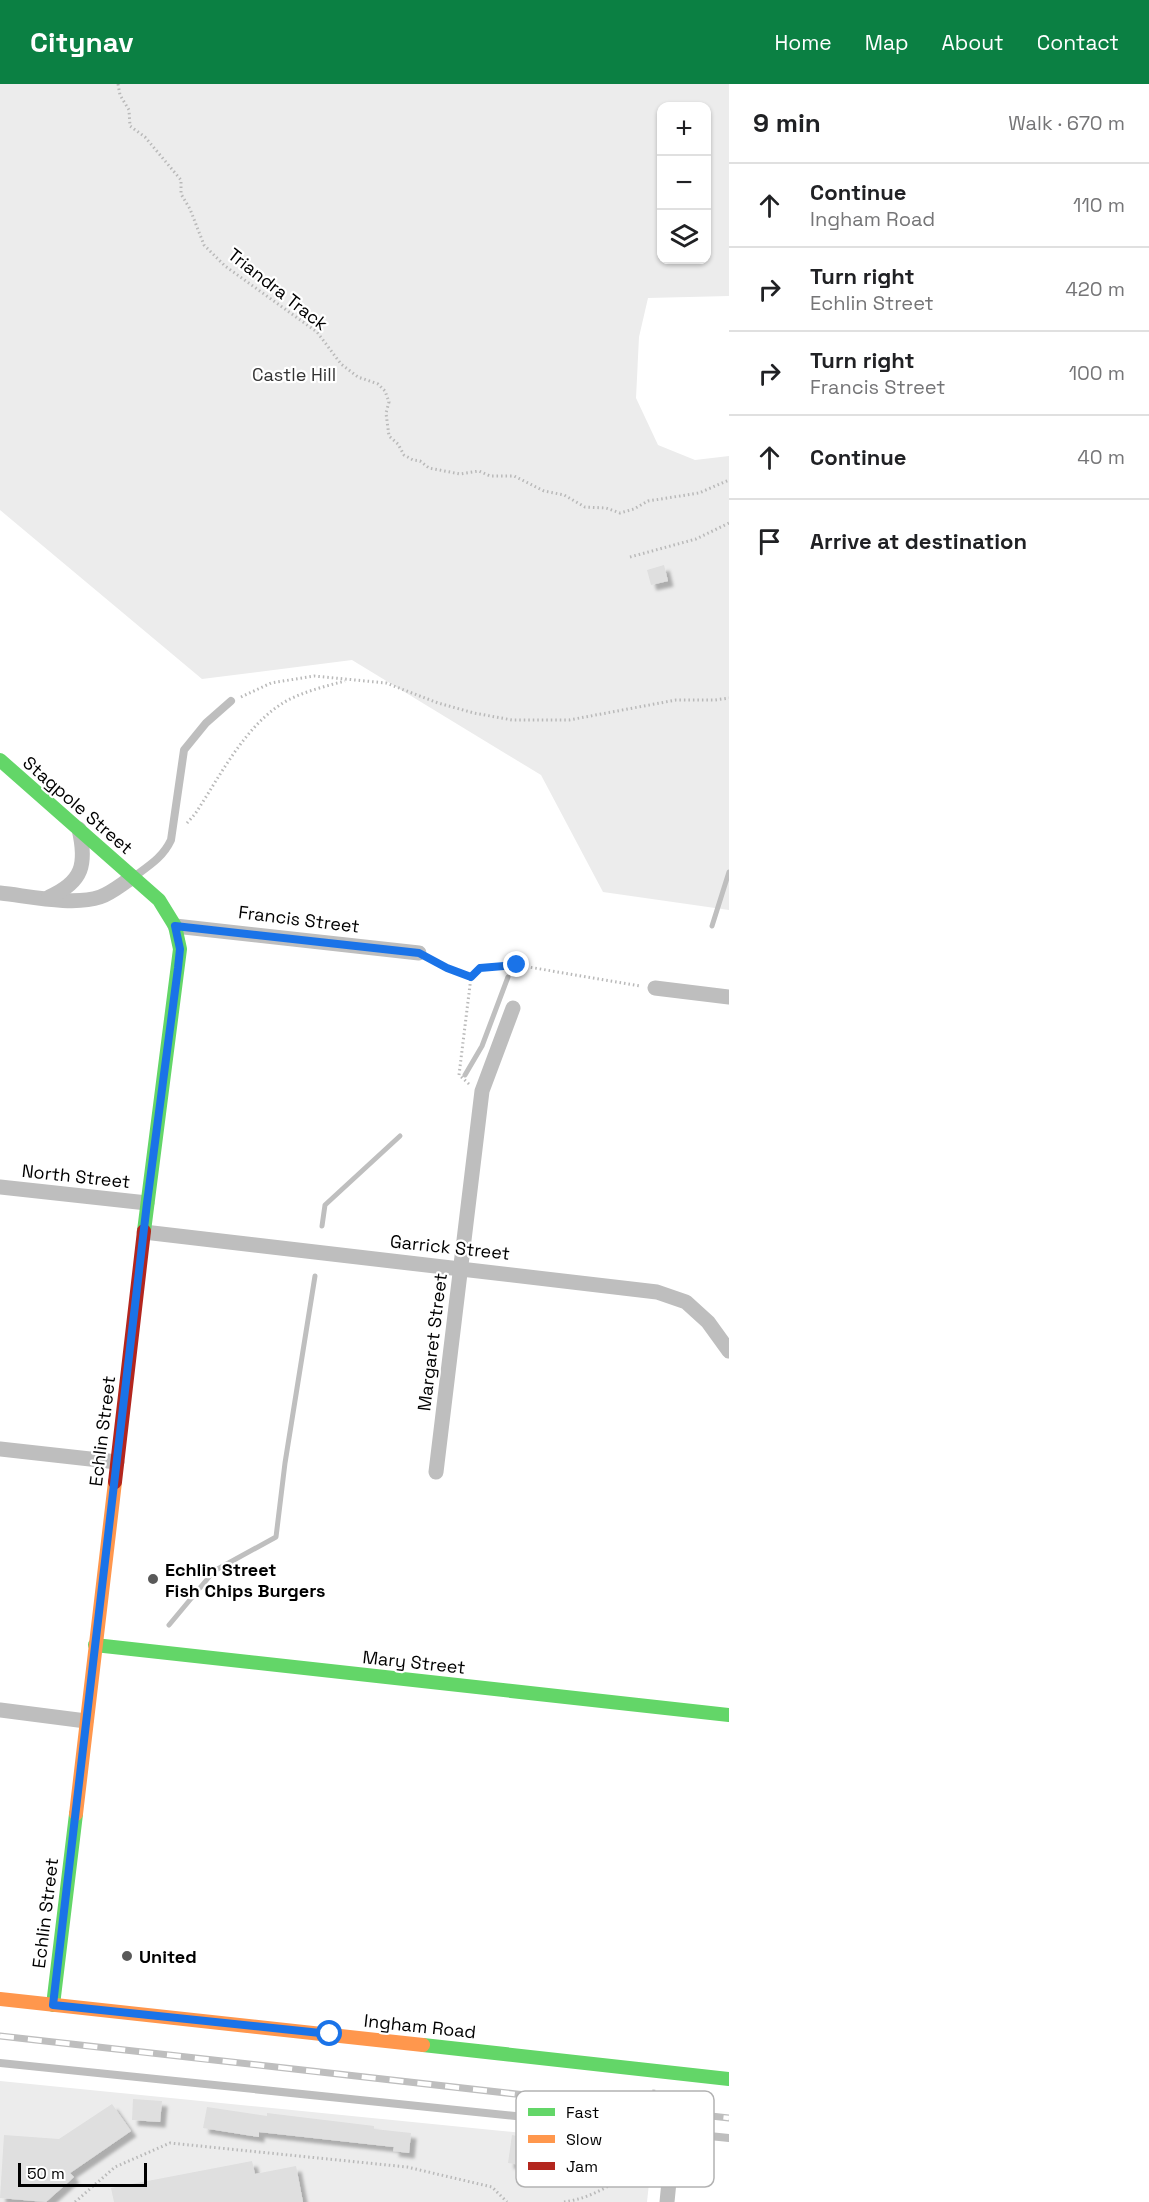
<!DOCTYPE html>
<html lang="en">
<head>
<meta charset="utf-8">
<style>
  body { margin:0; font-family:"Space Grotesk",sans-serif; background:#f6f6f6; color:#202124 }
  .controls { position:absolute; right:18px; top:18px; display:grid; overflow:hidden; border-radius:12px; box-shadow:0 2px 4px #0004 }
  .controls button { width:54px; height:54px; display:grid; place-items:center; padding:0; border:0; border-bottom:2px solid #e0e0e0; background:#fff; color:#202124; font:30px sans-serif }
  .scale { position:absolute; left:18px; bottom:15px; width:129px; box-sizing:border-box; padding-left:6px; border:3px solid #000; border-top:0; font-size:16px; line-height:21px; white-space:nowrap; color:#000; -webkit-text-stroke:4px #fff; paint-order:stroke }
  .stop { position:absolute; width:18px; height:18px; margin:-14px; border:4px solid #1a73e8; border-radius:50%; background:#fff }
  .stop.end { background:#1a73e8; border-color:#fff; box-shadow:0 2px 6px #0008 }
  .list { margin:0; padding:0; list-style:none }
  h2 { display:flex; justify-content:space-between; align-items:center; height:78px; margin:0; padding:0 24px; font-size:26px }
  h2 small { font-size:20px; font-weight:400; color:#757577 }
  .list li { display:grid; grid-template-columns:39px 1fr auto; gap:18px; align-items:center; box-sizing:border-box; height:84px; padding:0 24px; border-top:2px solid #e0e0e0 }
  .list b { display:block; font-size:22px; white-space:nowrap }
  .list p { margin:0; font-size:20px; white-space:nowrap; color:#757577 }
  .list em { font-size:20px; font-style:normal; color:#757577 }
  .icon { flex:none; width:33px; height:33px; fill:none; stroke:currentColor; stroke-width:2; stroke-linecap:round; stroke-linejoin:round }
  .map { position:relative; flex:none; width:729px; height:2118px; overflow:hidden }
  header { display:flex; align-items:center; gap:36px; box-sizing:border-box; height:84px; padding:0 30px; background:#0b8043; color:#fff }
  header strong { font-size:28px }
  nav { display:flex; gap:33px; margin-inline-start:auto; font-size:21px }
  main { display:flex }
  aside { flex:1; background:#fff }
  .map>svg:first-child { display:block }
  .green { fill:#ececec; fill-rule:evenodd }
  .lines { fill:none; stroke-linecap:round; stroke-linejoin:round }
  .stream { stroke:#bfbfbf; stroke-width:5 }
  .building { fill:#dfdfdf; filter:url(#shadow) }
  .path { stroke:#b9b9b9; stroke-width:3; stroke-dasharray:1.5 3; stroke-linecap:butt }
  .lane { stroke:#bebebe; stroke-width:8 }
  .street { stroke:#bebebe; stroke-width:15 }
  .fast { stroke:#63d668; stroke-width:14 }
  .slow { stroke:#ff974d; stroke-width:14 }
  .jam { stroke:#b3261e; stroke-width:14 }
  .rail-casing { stroke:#bebebe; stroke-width:7 }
  .rail { stroke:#fff; stroke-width:4.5; stroke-dasharray:14; stroke-linecap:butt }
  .route { stroke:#1a73e8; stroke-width:8 }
  .poi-dot { fill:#595959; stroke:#fff; stroke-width:2 }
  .labels { text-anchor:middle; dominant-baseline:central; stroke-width:4.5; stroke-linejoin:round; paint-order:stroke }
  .street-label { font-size:18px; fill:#000; stroke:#fff }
  .park-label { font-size:18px; fill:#333; stroke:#fff }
  .poi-label { font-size:18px; font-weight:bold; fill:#000; stroke:#fff; text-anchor:start }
  .key { fill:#fff; stroke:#b2b2b2; stroke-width:1.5 }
  .key-label { font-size:16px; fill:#000 }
</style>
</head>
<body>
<header>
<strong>Citynav</strong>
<nav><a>Home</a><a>Map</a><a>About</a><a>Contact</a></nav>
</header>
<main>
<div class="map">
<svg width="729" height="2118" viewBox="0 0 729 2118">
  <defs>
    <filter id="shadow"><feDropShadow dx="5.5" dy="5.5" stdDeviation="1.5" flood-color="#0004"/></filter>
  </defs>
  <rect width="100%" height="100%" fill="#fff"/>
  <!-- green -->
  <g class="green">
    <path d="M0,0H729V212L648,214L639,253L636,314L658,361L695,376L729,372V826L603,808L541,691L352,576L202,595L0,426ZM662,22H706V176H662Z"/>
    <path d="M0,1997L653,2062L647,2118H0Z"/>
  </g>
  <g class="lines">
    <!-- stream -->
    <g class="stream">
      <path d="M712,842L729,788"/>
      <path d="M465,991L482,962L508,893"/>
      <path d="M322,1142L325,1121L400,1052"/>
      <path d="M169,1541L214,1487L276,1453L285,1379L315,1192"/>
    </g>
  </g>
  <!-- building -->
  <g class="building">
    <path d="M664,481L668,497L651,501L647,486Z"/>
    <path d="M133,2015L162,2017L160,2038L132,2036Z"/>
    <path d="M112,2020L131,2047L70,2089L74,2093L46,2118L0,2114L4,2051L59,2055Z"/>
    <path d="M207,2023L267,2032V2029L374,2042V2045L411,2049L409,2069L393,2067L394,2063L259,2048V2053L203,2044Z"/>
    <path d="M512,2051L527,2054L526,2062L556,2064L557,2059L623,2066L621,2089L546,2082L545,2086L528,2084V2082L508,2079Z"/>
    <path d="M252,2077L255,2090L296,2082L303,2118H114L111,2104Z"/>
  </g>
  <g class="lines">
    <!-- path -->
    <g class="path">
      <path d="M118,0L120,11L129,26L130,42L145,53L181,96V110L190,125L204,161L225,182L317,248L341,280L358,293L378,300L385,307L389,318L386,329L389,352L398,360L404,371L413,376L420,377L429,384L460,390L479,387L490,392H514L544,407L564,411L585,423L606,424L620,429L634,425L648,417L699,409L729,396"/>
      <path d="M630,473L696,455L729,439"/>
      <path d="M241,613L271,599L314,592L386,599L438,619L474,629L512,636H569L676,616H715L729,614"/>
      <path d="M187,739L195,730C221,691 246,639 288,616C306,607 326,602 345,597"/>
      <path d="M431,876L471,893L480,883L517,881L640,902"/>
      <path d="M469,1000L459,991L471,893"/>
      <path d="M651,2034L654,2005"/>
      <path d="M75,2118L115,2083L170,2059L407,2083L492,2103L507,2118"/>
      <path d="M564,2118C600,2113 631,2089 657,2064"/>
    </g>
    <!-- lane -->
    <g class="lane">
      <path d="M135,792C150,781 163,773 171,756L184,666L206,639L231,617"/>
      <path d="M0,1979L729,2054"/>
    </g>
    <!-- street -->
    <g class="street">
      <path d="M0,809C29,812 73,822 100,813C112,809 123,799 133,793"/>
      <path d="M49,813C83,798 87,780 79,745"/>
      <path d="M175,842L419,869"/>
      <path d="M655,904L729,913"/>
      <path d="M0,1103L147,1119"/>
      <path d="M144,1148L657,1208L686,1218L708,1238L729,1267"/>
      <path d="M0,1365L117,1378"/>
      <path d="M436,1388L482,1007L513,924"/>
      <path d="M0,1626L86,1637"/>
      <path d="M667,2118L674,2047"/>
    </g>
    <!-- fast -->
    <g class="fast">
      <path d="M0,676L159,816L175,842L180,865L144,1147"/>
      <path d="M95,1561L729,1631"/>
      <path d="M53,1921L76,1730"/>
      <path d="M423,1961L729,1995"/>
    </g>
    <!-- slow -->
    <g class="slow">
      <path d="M76,1730L115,1398"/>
      <path d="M0,1915L423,1961"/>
    </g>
    <!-- jam -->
    <path class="jam" d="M115,1398L144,1147"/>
    <!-- rail casing -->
    <g class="rail-casing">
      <path id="rail" d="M0,1952L729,2034"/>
    </g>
    <!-- rail -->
    <use href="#rail" class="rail"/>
  </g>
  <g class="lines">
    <!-- route -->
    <path class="route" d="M330,1950L53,1921L147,1119L178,884L180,865L175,842L419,869L447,884L471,893L480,884L517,881"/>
  </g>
  <!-- markers -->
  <g class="poi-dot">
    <circle cx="153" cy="1495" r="6"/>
    <circle cx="127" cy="1872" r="6"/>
  </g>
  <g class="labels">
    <!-- street labels -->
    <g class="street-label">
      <text transform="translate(278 205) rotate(38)">Triandra Track</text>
      <text transform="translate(78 721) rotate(41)">Stagpole Street</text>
      <text transform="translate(299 835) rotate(7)">Francis Street</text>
      <text transform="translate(76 1092) rotate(6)">North Street</text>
      <text transform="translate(450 1163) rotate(6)">Garrick Street</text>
      <text transform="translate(432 1258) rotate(-83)">Margaret Street</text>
      <text transform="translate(102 1347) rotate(-83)">Echlin Street</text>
      <text transform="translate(414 1578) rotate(6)">Mary Street</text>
      <text transform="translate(45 1829) rotate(-83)">Echlin Street</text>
      <text transform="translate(420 1942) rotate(6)">Ingham Road</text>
    </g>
    <!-- park labels -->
    <g class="park-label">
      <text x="294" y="290">Castle Hill</text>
    </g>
    <!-- poi labels -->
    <g class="poi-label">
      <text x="165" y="1485">Echlin Street<tspan x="165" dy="21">Fish Chips Burgers</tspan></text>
      <text x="139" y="1872">United</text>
    </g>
  </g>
  <!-- legend -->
  <rect x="516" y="2007" width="198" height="96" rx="9" class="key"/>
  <rect x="528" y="2024" width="27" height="8" fill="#63d668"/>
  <rect x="528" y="2051" width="27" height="8" fill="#ff974d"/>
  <rect x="528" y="2078" width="27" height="8" fill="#b3261e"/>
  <g class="key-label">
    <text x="566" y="2034">Fast</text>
    <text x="566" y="2061">Slow</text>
    <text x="566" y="2088">Jam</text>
  </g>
</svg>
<div class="controls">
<button>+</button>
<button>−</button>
<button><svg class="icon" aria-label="layers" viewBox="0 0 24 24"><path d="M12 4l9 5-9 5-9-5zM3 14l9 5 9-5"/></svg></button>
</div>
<div class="scale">50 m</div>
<div class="stop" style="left:330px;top:1950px"></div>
<div class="stop end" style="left:517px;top:881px"></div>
</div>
<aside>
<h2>9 min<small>Walk · 670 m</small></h2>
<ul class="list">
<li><svg class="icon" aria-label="ahead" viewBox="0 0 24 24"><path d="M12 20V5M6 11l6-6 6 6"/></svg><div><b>Continue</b><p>Ingham Road</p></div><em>110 m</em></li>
<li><svg class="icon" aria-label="right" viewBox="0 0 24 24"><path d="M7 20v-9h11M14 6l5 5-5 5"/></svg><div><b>Turn right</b><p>Echlin Street</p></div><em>420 m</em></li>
<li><svg class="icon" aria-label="right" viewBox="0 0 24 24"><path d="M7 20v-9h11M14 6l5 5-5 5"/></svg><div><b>Turn right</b><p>Francis Street</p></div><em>100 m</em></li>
<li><svg class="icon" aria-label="ahead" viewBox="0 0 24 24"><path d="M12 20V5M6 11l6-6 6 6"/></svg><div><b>Continue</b></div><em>40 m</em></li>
<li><svg class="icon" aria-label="arrive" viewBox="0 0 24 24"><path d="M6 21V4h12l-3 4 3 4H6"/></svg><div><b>Arrive at destination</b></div></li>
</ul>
</aside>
</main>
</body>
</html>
